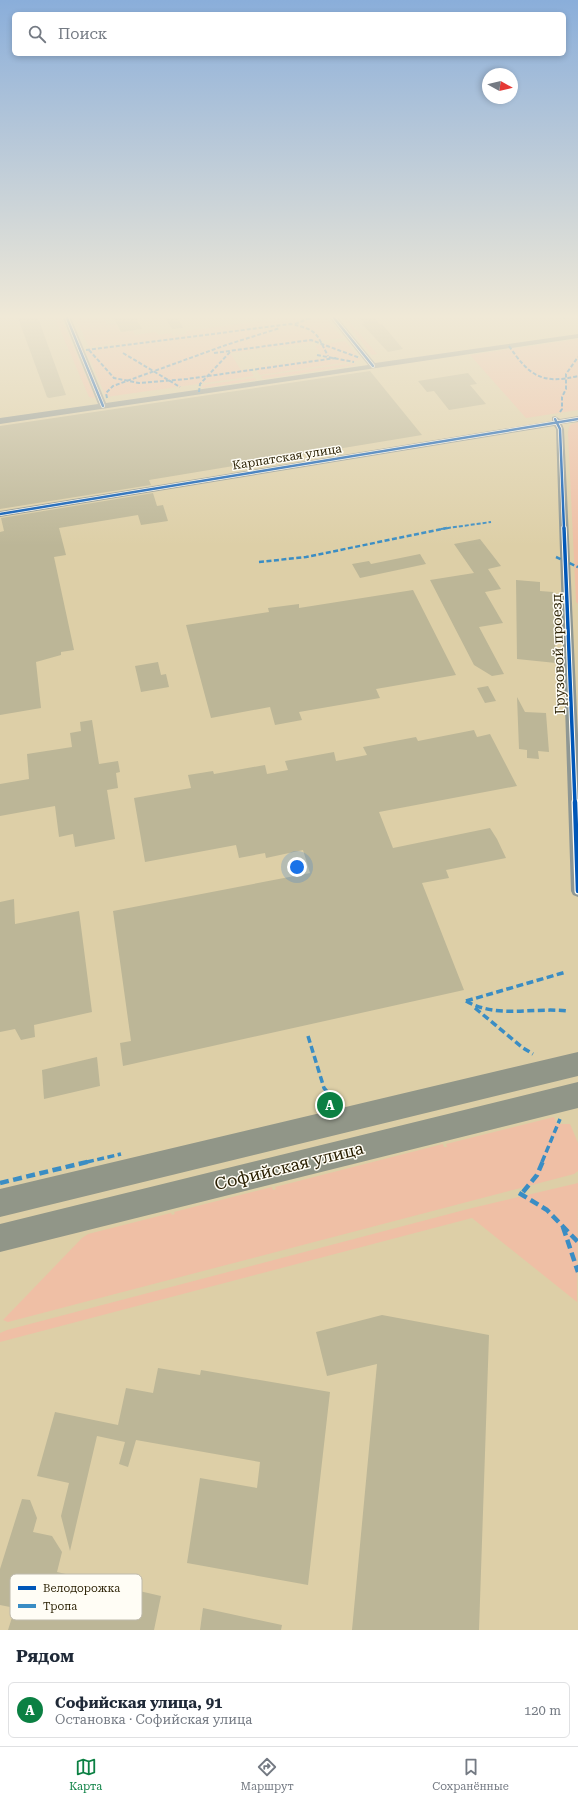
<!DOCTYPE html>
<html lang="ru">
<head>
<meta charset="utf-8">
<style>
  body { margin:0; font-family:"Roboto Serif",serif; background:#f6f6f7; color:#1f2937 }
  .compass { position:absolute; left:482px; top:68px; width:36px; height:36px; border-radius:50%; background:#fff; box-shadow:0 2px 6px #0003; rotate:98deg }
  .you { position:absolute; left:297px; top:867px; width:14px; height:14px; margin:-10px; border:3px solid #fff; border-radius:50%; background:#1a73e8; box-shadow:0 0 0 6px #1a73e833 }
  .badge { display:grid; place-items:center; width:26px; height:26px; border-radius:50%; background:#0b8043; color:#fff; font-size:13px; font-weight:700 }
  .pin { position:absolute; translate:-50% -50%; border:2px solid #fff; box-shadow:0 1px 4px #0006 }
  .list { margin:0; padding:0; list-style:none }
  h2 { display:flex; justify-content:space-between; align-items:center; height:52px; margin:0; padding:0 16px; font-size:17px }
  h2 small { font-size:13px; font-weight:400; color:#747a83 }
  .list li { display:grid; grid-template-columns:26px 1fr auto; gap:12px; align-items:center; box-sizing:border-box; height:56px; margin:0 8px 8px; padding:0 8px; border:1px solid #e0e1e3; border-radius:6px }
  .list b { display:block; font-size:15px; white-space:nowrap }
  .list p { margin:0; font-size:13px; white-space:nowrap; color:#747a83 }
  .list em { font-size:13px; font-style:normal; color:#747a83 }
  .icon { flex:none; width:22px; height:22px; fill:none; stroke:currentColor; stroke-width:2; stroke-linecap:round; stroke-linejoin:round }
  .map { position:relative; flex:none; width:578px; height:1630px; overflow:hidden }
  .search { position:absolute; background:#fff; box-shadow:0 2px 6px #0003; left:12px; right:12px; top:12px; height:44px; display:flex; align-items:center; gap:10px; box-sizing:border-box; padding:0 14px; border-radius:6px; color:#747a83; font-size:15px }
  .sheet { height:116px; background:#fff }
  nav { display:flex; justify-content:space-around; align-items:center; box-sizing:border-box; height:56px; border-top:1px solid #e0e1e3; background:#fff; font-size:11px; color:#747a83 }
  nav a { display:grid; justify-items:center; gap:2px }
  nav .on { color:#0b8043 }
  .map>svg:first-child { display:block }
  .green { fill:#efbfa5 }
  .building { fill:#bcb697 }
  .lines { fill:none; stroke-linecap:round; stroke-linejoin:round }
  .minor { fill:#8e9793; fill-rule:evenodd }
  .primary { fill:#919688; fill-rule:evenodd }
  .quiet-far3 { stroke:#3a8dc4; stroke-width:2; stroke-dasharray:4 2; stroke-linecap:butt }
  .quiet-far2 { stroke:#3a8dc4; stroke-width:2.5; stroke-dasharray:5 2.5; stroke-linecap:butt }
  .quiet-far1 { stroke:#3a8dc4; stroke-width:3.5; stroke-dasharray:7 3.5; stroke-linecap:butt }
  .quiet { stroke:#3a8dc4; stroke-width:4.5; stroke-dasharray:9 4.5; stroke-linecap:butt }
  .cycleway-far2-casing { stroke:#fffdf5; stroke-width:4 }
  .cycleway-far1-casing { stroke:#fffdf5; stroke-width:5.5 }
  .cycleway-casing { stroke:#fffdf5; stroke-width:7 }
  .cycleway-far2 { stroke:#0057b8; stroke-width:2.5 }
  .cycleway-far1 { stroke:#0057b8; stroke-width:3.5 }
  .cycleway { stroke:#0057b8; stroke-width:4.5 }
  .labels { text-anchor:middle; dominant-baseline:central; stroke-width:3; stroke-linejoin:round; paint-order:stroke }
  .far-street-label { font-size:12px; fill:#281e01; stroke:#fffdf5 }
  .street-label { font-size:14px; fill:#281e01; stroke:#fffdf5 }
  .near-street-label { font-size:17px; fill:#281e01; stroke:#fffdf5 }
  .key { fill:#fffdf5; stroke:#bebaac; stroke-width:1 }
  .key-label { font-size:11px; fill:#281e01 }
</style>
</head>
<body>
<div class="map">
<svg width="578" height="1630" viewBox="0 0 578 1630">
  <rect width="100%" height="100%" fill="#ddcfa7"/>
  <!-- green -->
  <g class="green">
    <path d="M55,318H61L95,397L94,398L89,397Z"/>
    <path d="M75,318H103L107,325L116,324L120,332L133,331L135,335L156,332L158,335L171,333L173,336L187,334L186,331L285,318H326L343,338L230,353L241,370L249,369L254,376L106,397L85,349L144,340L89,347Z"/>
    <path d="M342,318H346L377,354L372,355Z"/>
    <path d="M578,339V410L526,418L470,355Z"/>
    <path d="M345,341L361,360L260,375L255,368L324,358L315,346Z"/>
    <path d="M354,363L356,365L263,379L261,376Z"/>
    <path d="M255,378L256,380L202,388V385Z"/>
    <path d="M578,422V604L576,602L568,432L570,425Z"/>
    <path d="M554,1117L557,1124H570L578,1143V1171L574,1174L8,1322L3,1320L82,1238L88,1234L171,1213L172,1215L175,1214L174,1212L272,1187L273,1190L276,1189L275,1187L443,1144L444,1147H447L446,1144Z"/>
    <path d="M578,1183L577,1302L472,1218L0,1342V1333L7,1330L468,1209Z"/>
  </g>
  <!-- building -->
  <g class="building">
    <path d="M18,318H38L66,395L49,398L47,397Z"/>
    <path d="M114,318H136L142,329L121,332Z"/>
    <path d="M165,318H178L183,328L172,329Z"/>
    <path d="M360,318H374L380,325L382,324L403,349L388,352L362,324H365Z"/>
    <path d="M370,371L422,435L149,480L151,485L0,509V426Z"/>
    <path d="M468,373L477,384L470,385L486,404L449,410L434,391L427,392L418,381Z"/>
    <path d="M153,493L157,506L163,505L168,521L141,525L138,515L59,528L66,555L54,557L74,650L61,652V655L36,662L41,708L0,715V532L4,531L1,518Z"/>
    <path d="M480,539L501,566L488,569L501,589L485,592L503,623L479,627L504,674L492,676L474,665L430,580L474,573L454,544Z"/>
    <path d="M420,554L426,564L360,578L352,564L369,561L371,564Z"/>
    <path d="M516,580L540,582V591L553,592L556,663L517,659Z"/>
    <path d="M413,590L456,675L376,689L380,698L299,712L302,720L275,725L270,707L211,718L186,625L269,612L268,608L299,604V608Z"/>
    <path d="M158,662L161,675L166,674L169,687L141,692L135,666Z"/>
    <path d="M488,686L496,701L485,703L477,688Z"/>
    <path d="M517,697L525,712L546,713L549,752L538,751L539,759L527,758V750L519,749Z"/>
    <path d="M92,720L99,764L118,761L120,772L116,773L118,788L107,790L115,839L75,847L73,834L59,837L55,806L0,816V784L29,779L27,754L72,747L70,733L81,731L80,722Z"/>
    <path d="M474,730L477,737L490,734L517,786L379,812L393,848L490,828L497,839L506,858L446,870L449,878L422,883L464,990L123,1066L120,1043L131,1041L113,911L310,873L303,850L266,858L265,853L239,858L236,845L145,862L134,798L191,788L188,775L213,771L214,774L265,765L267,774L288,770L285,761L334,752L336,761L367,755L363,747L416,737L418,741Z"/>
    <path d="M14,899L15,924L79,911L92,1012L34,1025L35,1037L21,1040L15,1029L0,1032V902Z"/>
    <path d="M97,1057L100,1086L44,1099L42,1070Z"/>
    <path d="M382,1315L489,1335L479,1630H352L377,1364L327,1376L316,1332Z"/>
    <path d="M158,1368L200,1375L201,1370L330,1392L308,1585L187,1563L200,1478L257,1488L260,1462L136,1440L128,1467L119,1464L125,1442L97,1436L70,1551L61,1516L69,1483L37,1476L55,1412L118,1425L126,1388L153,1393Z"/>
    <path d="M22,1499L30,1500L37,1518L33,1532L52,1536L62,1552L57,1572L161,1596L154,1630H8L15,1608L0,1605V1569Z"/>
    <path d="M203,1608L282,1625L281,1630H200Z"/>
  </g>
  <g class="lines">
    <!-- minor -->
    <g class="minor">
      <path d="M63,318H71L106,403L368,365L330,318H338L375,363L578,334V338L0,424V418L98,404Z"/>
      <path d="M555,416L560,419L578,416V422L562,424L564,429L578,735V897L573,895L571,891L556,429L554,426L0,517V511L552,421V417Z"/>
    </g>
    <!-- primary -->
    <g class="primary">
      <path d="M578,1052V1076L0,1217V1189Z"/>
      <path d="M578,1082V1108L0,1252V1224Z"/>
    </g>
    <!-- quiet-far3 -->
    <g class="quiet-far3">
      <path d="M563,318H565"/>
      <path d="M295,324L310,318"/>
      <path d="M509,346C529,375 541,385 578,376"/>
      <path d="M86,350L291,324C318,330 316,333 328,356"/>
      <path d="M89,350L114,378L139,383L187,379L336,358"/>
      <path d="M123,353L180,387"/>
      <path d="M214,353L311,340L360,358"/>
      <path d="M317,355L354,362"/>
      <path d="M199,392L200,384L230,352"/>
      <path d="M107,398L106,393L113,386L226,345L280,328"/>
      <path d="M560,412L562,409V397L566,389V374L578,357"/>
      <path d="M441,529L491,522"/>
    </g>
    <!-- quiet-far2 -->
    <g class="quiet-far2">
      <path d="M556,557L578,567"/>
      <path d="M259,562L306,557L447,528"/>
    </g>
    <!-- quiet-far1 -->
    <g class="quiet-far1">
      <path d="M466,1001L566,972"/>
      <path d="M466,1001C497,1019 533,1007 567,1011"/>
      <path d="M475,1008L523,1048L533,1054"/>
      <path d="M308,1036L324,1088L336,1102"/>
      <path d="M87,1162L121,1154"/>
      <path d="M542,1162L560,1119"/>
    </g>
    <!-- quiet -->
    <g class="quiet">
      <path d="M0,1183L91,1161"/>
      <path d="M523,1192L537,1175L543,1161"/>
      <path d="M519,1193L547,1210L578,1242"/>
      <path d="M563,1227L578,1272"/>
    </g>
    <!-- cycleway-far2 casing -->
    <g class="cycleway-far2-casing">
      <g id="cycleway-far2">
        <path d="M67,318L103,406"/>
        <path d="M334,318L373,366"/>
        <path d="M555,419L560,429L564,529"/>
        <path d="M0,514L578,419"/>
      </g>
    </g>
    <!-- cycleway-far1 casing -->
    <g class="cycleway-far1-casing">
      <path id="cycleway-far1" d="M564,528L575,803"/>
    </g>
    <!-- cycleway casing -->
    <g class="cycleway-casing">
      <path id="cycleway" d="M575,802L578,891"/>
    </g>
    <!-- cycleway-far2 -->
    <use href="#cycleway-far2" class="cycleway-far2"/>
    <!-- cycleway-far1 -->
    <use href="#cycleway-far1" class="cycleway-far1"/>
    <!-- cycleway -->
    <use href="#cycleway" class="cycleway"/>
  </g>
  <!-- sky -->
  <linearGradient id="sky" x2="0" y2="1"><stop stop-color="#8aaeda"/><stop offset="0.58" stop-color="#f0e9d7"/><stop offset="1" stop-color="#f0e9d7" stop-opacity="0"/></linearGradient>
  <rect width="578" height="546" fill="url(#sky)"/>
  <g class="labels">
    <!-- far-street labels -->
    <g class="far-street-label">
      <text transform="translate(287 457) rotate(-9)">Карпатская улица</text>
    </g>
    <!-- street labels -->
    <g class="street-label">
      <text transform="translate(558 654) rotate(-92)">Грузовой проезд</text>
    </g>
    <!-- near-street labels -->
    <g class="near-street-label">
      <text transform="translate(289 1166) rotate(-14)">Софийская улица</text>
    </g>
  </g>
  <!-- legend -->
  <rect x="10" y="1574" width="132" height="46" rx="6" class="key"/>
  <rect x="18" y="1586" width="18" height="4" fill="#0057b8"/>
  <rect x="18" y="1604" width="18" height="4" fill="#3a8dc4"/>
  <g class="key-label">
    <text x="43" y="1592">Велодорожка</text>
    <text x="43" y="1610">Тропа</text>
  </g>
</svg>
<svg class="compass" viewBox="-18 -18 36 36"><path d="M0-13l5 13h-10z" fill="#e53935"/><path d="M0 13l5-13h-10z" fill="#747a83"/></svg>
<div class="you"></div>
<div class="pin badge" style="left:330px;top:1105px">A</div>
<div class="search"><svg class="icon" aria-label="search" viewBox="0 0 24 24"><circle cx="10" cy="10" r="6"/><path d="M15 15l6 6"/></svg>Поиск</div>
</div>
<section class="sheet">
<h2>Рядом<small></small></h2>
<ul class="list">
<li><span class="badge">A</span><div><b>Софийская улица, 91</b><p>Остановка · Софийская улица</p></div><em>120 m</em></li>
</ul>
</section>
<nav>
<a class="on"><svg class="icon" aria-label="map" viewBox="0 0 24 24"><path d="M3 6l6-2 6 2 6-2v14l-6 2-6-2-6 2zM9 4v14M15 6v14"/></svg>Карта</a>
<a><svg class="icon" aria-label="directions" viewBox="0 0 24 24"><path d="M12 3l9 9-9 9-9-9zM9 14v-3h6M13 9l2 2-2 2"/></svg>Маршрут</a>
<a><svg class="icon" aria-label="saved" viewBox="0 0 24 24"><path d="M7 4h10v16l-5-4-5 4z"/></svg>Сохранённые</a>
</nav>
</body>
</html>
